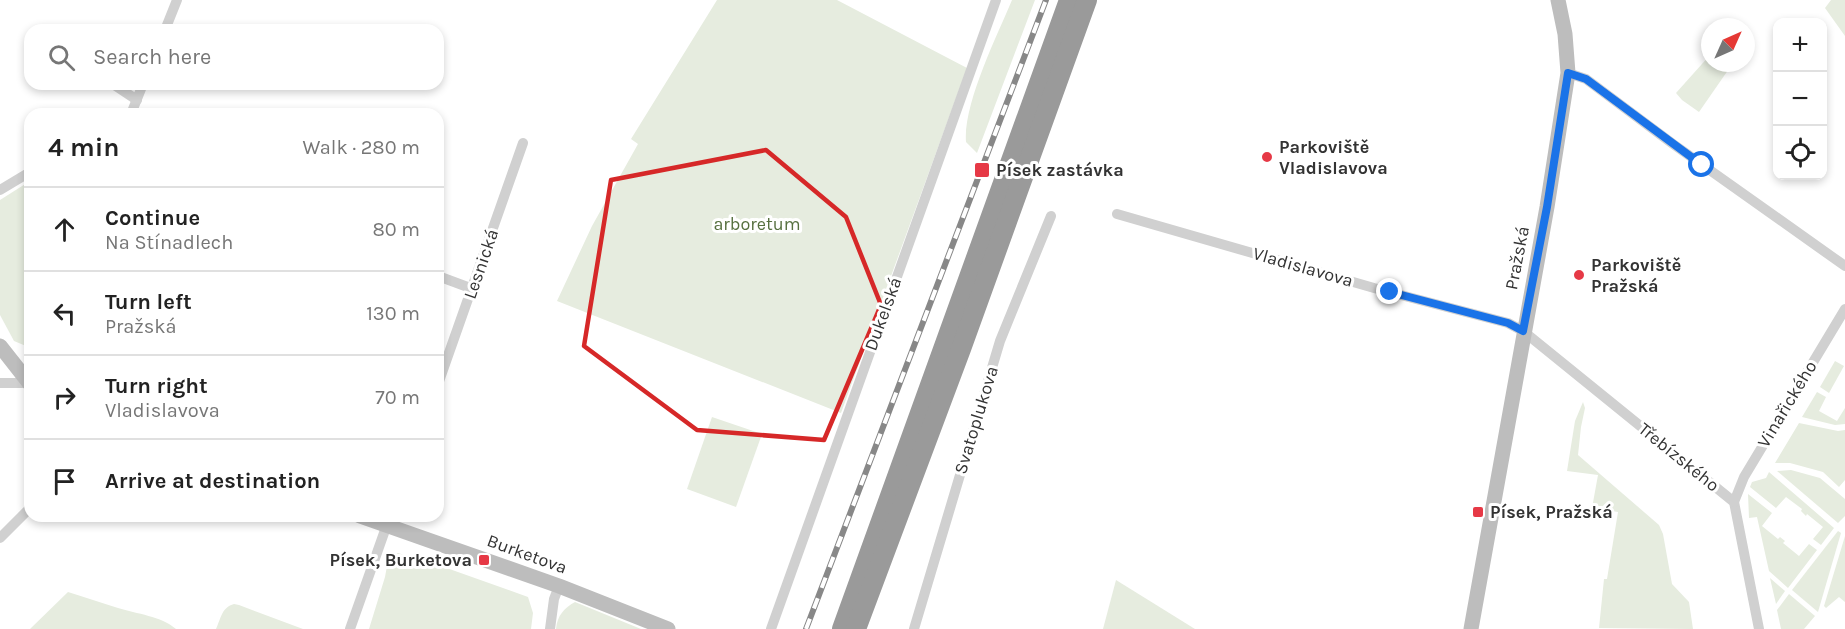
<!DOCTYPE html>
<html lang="en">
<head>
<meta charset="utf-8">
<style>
  body { margin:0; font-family:Karla,sans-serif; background:#f2f2f2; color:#222 }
  .controls { position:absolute; right:18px; top:18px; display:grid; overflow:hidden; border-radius:12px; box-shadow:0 3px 9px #0003 }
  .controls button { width:54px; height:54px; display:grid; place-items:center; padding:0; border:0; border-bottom:2px solid #e0e0e0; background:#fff; color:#222; font:30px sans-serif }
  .compass { position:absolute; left:1701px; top:18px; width:54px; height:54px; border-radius:50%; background:#fff; box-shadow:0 3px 9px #0003; rotate:45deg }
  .stop { position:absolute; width:18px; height:18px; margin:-14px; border:4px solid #1a73e8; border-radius:50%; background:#fff }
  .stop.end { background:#1a73e8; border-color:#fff; box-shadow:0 2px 6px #0008 }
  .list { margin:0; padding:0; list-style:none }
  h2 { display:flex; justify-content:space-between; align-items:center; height:78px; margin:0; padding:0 24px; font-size:26px }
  h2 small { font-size:20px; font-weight:400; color:#767676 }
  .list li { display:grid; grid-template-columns:39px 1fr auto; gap:18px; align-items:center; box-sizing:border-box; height:84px; padding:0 24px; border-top:2px solid #e0e0e0 }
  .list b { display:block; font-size:22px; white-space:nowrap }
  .list p { margin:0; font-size:20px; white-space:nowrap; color:#767676 }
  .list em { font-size:20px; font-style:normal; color:#767676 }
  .icon { flex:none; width:33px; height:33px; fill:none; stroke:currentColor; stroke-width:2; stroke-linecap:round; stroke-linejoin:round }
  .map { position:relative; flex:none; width:1845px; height:629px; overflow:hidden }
  .search { position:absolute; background:#fff; box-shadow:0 3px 9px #0003; left:24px; top:24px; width:420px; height:66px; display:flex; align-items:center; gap:15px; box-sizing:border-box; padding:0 21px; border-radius:18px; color:#767676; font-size:22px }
  .panel { position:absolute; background:#fff; box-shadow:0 3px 9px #0003; left:24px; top:108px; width:420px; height:414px; border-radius:18px }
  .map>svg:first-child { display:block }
  .green { fill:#e6ecdf }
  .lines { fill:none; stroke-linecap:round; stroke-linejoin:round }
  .street { stroke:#d0d0d0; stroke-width:10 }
  .secondary { stroke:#bdbdbd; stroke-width:15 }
  .highway { stroke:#9a9a9a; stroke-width:20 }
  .rail-casing { stroke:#888; stroke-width:6 }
  .rail { stroke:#fff; stroke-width:4; stroke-dasharray:11; stroke-linecap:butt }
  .route { stroke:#1a73e8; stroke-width:8 }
  .marked { fill:none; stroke:#d62828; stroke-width:4.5; stroke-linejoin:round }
  .poi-dot { fill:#e63946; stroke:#fff; stroke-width:2 }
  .labels { text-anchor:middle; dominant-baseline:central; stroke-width:6; stroke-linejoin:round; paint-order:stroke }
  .poi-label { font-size:18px; font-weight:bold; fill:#333; stroke:#fff; text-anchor:start }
  .park-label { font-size:18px; fill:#56703f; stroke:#fff }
  .street-label { font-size:18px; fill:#333; stroke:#fff }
</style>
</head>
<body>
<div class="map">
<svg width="1845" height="629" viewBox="0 0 1845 629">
  <rect width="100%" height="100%" fill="#fff"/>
  <!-- green -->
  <g class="green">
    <path d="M717,0H837L967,68L841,413L557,301L592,226L638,144L631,139Z"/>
    <path d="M1012,0H1035L977,153L966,142C963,104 997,36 1012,0Z"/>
    <path d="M1831,0H1845V36L1825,8Z"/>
    <path d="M1710,55V63H1733L1699,112L1682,100L1676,93Z"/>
    <path d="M30,181V343L26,346L14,341L0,315V200Z"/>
    <path d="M1835,361L1844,366L1829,393L1820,387Z"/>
    <path d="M1817,392L1826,397L1819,411L1837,421L1845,408V424L1835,425L1802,417Z"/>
    <path d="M1583,402L1585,408L1581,427L1578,455L1659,525L1663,534L1672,584L1689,602L1693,629L1599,628L1604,579H1607L1618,512L1592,508L1598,475L1567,471L1575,421Z"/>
    <path d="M712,417L762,434L736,507L687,489Z"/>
    <path d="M1799,423L1838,431L1845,430V480L1839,487L1823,472L1790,463H1775Z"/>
    <path d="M1791,470L1820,478L1845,499V516L1838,523L1777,471Z"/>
    <path d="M1769,472L1834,528L1821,545L1813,539L1823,527L1807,514L1806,516L1801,511L1802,509L1786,497L1776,508L1750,487L1752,482L1766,478Z"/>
    <path d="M1748,494L1772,513L1762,526L1778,539L1780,537L1785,541L1783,543L1799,556L1809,544L1817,550L1788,588L1769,571L1757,517L1749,518Z"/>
    <path d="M1838,531L1841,533L1818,612L1792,590Z"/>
    <path d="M1845,536V602L1839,597L1826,608L1824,606Z"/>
    <path d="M398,553L441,566L528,597L533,613L531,629H369L385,577L387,566L393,555Z"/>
    <path d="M1770,578L1785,591L1776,604Z"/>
    <path d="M1116,580L1195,629H1103Z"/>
    <path d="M68,592C85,597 101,603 118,608C137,614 161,616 176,629H30Z"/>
    <path d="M1789,594L1815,616L1804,629H1781L1777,610Z"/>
    <path d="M575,602L641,629H556C557,616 564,608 575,602Z"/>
    <path d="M234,604L239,605L303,629H216C221,618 222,607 234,604Z"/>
  </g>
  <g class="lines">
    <!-- street -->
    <g class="street">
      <path d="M63,29L64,30"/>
      <path d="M165,30L177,0"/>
      <path d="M1568,73L1586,79L1673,144L1845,266"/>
      <path d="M113,84L137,100"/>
      <path d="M131,114L143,84"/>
      <path d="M0,190L30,172"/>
      <path d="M1117,214L1374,288L1508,323L1523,331L1734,502L1759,629"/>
      <path d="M438,276L473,289"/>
      <path d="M0,383H29L30,380"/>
      <path d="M438,384L523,143"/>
      <path d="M1734,502L1744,477L1845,309"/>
      <path d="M0,538L30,508"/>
      <path d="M350,629L390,516"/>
      <path d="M550,629L554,599L559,586"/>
      <path d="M771,629L996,0"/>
      <path d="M914,629L1000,341L1051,216"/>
    </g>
    <!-- secondary -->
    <g class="secondary">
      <path d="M0,346L30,384"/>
      <path d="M360,516L559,586L668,629"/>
      <path d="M1471,629L1547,207L1568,73L1565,34L1558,0"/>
    </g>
    <!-- highway -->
    <g class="highway">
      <path d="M842,629L1069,0"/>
      <path d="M856,629L961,349L1087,0"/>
    </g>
    <!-- rail casing -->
    <g class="rail-casing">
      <path id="rail" d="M806,629L1046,0"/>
    </g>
    <!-- rail -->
    <use href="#rail" class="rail"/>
  </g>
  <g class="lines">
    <!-- route -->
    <path class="route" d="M1390,292L1508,323L1523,331L1547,207L1568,73L1586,79L1702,165"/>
  </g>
  <!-- marked area -->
  <path class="marked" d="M766,150L846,217L881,305L824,440L697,430L584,346L611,180Z"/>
  <!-- markers -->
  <g class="poi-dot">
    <circle cx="1267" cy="157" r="6"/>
    <rect x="974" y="162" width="16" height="16" rx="3"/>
    <circle cx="1579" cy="275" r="6"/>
    <rect x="1472" y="506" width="12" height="12" rx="3"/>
    <rect x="478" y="554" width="12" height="12" rx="3"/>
  </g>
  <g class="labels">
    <!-- poi labels -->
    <g class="poi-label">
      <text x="1279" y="147">Parkoviště<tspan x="1279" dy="21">Vladislavova</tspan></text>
      <text x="996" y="170">Písek zastávka</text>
      <text x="1591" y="265">Parkoviště<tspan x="1591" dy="21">Pražská</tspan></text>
      <text x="1490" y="512">Písek, Pražská</text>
      <text x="472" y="560" text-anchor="end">Písek, Burketova</text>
    </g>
    <!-- park labels -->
    <g class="park-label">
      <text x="757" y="224">arboretum</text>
    </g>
    <!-- street labels -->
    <g class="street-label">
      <text transform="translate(1517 258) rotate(-79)">Pražská</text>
      <text transform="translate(481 264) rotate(-71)">Lesnická</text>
      <text transform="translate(1303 267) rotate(16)">Vladislavova</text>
      <text transform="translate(883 314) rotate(-70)">Dukelská</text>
      <text transform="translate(1787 404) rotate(-59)">Vinařického</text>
      <text transform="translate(976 420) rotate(-73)">Svatoplukova</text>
      <text transform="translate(1679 457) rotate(39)">Třebízského</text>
      <text transform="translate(527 554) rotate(20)">Burketova</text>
    </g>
  </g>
</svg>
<div class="controls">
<button>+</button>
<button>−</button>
<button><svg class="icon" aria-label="locate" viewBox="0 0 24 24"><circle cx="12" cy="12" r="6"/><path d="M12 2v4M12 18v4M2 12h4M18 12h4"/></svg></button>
</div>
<svg class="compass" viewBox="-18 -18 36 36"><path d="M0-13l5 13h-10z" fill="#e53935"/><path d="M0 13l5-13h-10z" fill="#767676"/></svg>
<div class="stop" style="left:1702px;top:165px"></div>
<div class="stop end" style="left:1390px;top:292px"></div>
<div class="search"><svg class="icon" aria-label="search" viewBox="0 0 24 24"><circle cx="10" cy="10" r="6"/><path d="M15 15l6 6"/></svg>Search here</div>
<section class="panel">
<h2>4 min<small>Walk · 280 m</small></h2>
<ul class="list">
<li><svg class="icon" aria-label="ahead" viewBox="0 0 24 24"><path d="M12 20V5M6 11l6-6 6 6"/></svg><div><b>Continue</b><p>Na Stínadlech</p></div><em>80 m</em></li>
<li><svg class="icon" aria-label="left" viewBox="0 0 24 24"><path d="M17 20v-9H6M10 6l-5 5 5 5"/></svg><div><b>Turn left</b><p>Pražská</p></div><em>130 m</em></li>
<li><svg class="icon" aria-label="right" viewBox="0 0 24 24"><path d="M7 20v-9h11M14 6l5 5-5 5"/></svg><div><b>Turn right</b><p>Vladislavova</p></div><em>70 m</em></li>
<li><svg class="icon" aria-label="arrive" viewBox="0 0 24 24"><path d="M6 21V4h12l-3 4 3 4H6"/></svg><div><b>Arrive at destination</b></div></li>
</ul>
</section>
</div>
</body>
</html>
